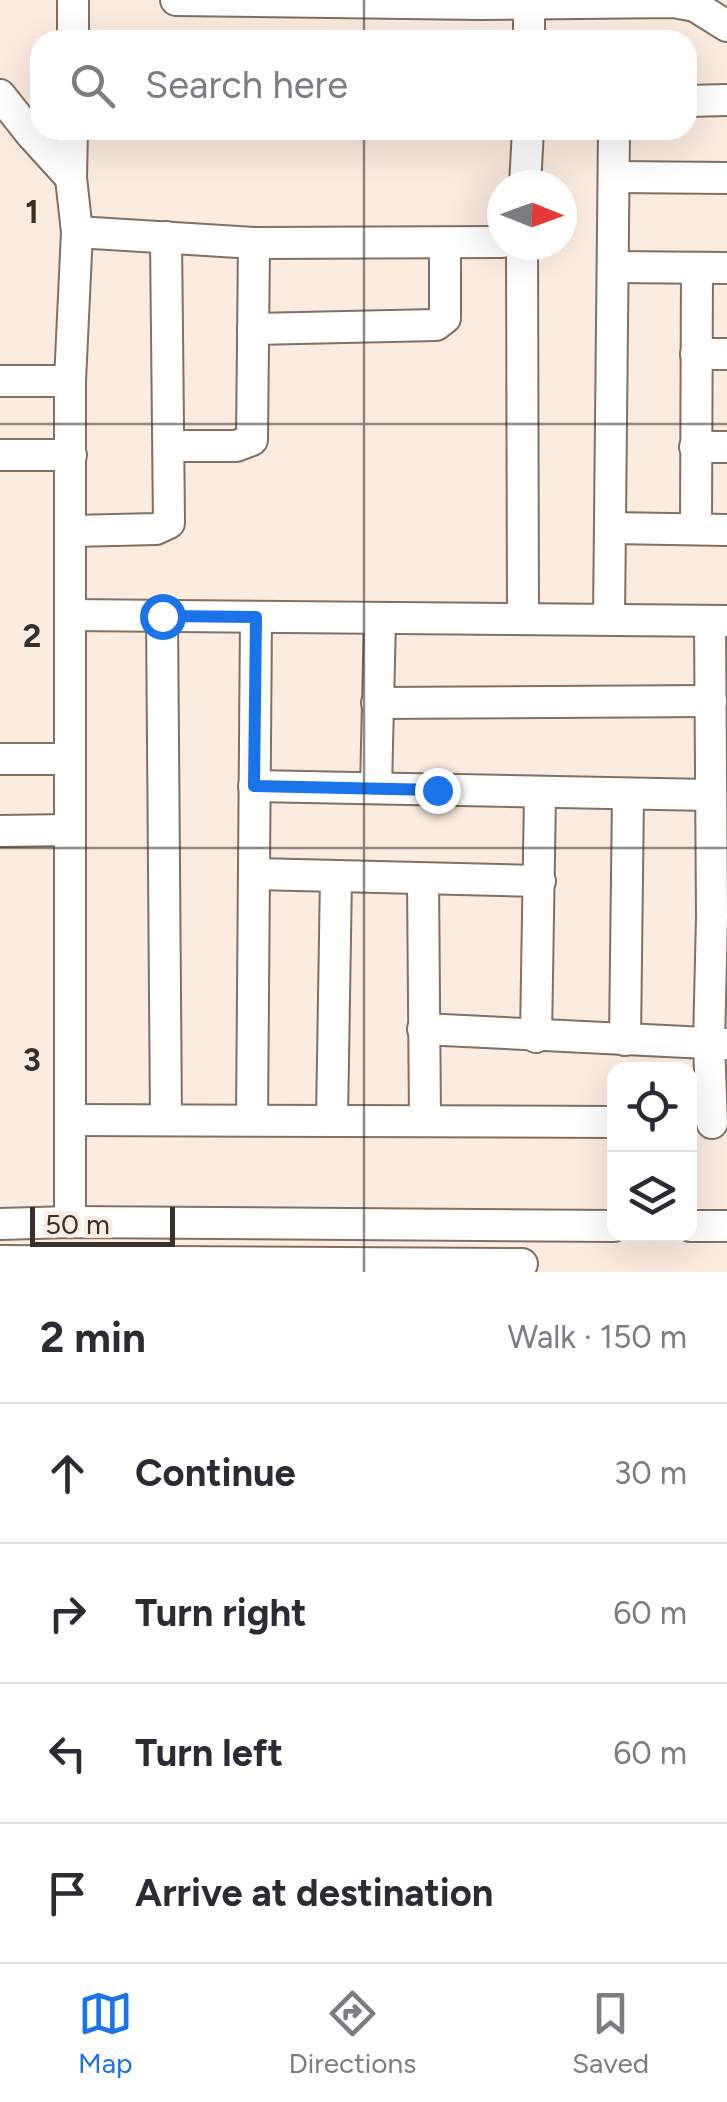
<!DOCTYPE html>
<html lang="en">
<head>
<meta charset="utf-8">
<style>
  body { margin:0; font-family:Figtree,sans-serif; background:#f2f2f3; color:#2b2b33 }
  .controls { position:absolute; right:30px; bottom:30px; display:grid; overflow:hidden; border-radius:20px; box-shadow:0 10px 40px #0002 }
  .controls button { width:90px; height:90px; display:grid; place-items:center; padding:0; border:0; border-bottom:2px solid #e1e1e2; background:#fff; color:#2b2b33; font:50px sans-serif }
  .compass { position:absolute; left:487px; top:170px; width:90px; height:90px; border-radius:50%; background:#fff; box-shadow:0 10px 40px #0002; rotate:91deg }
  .scale { position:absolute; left:30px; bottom:25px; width:145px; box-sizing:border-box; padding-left:10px; border:5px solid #38302b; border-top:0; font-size:28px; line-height:35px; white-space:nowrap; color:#38302b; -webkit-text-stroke:8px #fcebdf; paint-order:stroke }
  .stop { position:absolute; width:30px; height:30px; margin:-22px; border:8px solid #1a73e8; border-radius:50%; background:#fff }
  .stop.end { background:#1a73e8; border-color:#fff; box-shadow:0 2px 10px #0008 }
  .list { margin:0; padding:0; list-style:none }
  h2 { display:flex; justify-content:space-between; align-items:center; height:130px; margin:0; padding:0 40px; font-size:42px }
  h2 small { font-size:32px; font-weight:400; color:#7c7c81 }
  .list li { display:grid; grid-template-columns:65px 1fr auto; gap:30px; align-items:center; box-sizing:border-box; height:140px; padding:0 40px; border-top:2px solid #e1e1e2 }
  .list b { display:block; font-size:38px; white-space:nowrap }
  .list em { font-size:32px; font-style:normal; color:#7c7c81 }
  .icon { flex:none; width:55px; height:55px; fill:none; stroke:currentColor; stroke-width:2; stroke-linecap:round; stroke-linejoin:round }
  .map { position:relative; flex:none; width:727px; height:1272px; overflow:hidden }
  .search { position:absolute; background:#fff; box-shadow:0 10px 40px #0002; left:30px; right:30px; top:30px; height:110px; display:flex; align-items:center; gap:25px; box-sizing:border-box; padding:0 35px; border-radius:30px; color:#7c7c81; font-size:38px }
  .sheet { height:690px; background:#fff }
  nav { display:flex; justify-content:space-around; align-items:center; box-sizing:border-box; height:140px; border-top:2px solid #e1e1e2; background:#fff; font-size:28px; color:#7c7c81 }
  nav a { display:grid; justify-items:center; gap:5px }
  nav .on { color:#1a73e8 }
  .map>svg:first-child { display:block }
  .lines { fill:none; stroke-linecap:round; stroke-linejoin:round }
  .minor-casing { stroke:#827062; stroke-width:34 }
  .minor { stroke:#fff; stroke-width:30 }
  .route { stroke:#1a73e8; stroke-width:12 }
  .grid { fill:none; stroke:#38302b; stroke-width:2.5; stroke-opacity:0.55 }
  .grid-label { font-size:32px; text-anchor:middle; font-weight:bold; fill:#38302b; stroke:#fcebdf; stroke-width:8; stroke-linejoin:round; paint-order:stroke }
</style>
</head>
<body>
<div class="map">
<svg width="727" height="1272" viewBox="0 0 727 1272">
  <rect width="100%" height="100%" fill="#fcebdf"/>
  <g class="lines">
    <!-- minor casing -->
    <g class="minor-casing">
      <g id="minor">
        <path d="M176,0L480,4L674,2L695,6L727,26"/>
        <path d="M529,4V40"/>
        <path d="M73,40V0"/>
        <path d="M0,95L31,134L71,178"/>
        <path d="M687,101L727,100"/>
        <path d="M615,177L727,178"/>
        <path d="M525,185L528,130"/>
        <path d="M77,232L254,243L502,242"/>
        <path d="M522,245L523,617"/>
        <path d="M613,267L727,268"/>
        <path d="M253,329L436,325L445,318V243"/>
        <path d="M696,354H727"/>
        <path d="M0,381H70"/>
        <path d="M169,446H236L252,440L254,243"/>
        <path d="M695,447H727"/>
        <path d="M0,455H71"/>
        <path d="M612,528L727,530"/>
        <path d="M696,529L697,268"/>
        <path d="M72,531L156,529L169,523L166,237"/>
        <path d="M70,615L727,621"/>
        <path d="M162,616L166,1119"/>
        <path d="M609,618L614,130"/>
        <path d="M710,621L712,917L709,1044L712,1123"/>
        <path d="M377,703L711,701"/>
        <path d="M0,759H70"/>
        <path d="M254,786L709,795"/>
        <path d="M376,788L380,619"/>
        <path d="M0,831L70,830"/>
        <path d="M256,874L540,881"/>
        <path d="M423,879L425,1120"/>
        <path d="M423,1029L727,1044"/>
        <path d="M536,1037L540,794"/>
        <path d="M625,1040L628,795"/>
        <path d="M252,1119L256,617"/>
        <path d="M332,1119L336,877"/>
        <path d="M72,1120L614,1122"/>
        <path d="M70,1222V381L77,232L71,178L72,130"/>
        <path d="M0,1224L70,1222L614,1226"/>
        <path d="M690,1226H727"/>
        <path d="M0,1261L522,1264"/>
      </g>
    </g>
    <!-- minor -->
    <use href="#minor" class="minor"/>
  </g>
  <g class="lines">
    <!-- route -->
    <path class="route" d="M162,616L256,617L254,786L437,790"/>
  </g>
  <!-- grid -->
  <path class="grid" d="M364,0V40M364,130V1272M0,424H727M0,848H727"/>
  <g class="grid-label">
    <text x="32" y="223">1</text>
    <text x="32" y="647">2</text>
    <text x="32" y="1071">3</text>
  </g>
</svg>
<div class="controls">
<button><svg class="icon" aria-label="locate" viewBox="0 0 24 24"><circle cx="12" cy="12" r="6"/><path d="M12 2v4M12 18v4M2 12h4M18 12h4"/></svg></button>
<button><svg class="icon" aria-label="layers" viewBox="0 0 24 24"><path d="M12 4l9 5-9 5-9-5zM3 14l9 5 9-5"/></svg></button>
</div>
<svg class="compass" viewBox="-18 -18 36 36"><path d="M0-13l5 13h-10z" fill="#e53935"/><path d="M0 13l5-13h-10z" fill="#7c7c81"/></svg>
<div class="scale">50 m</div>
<div class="stop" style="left:162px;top:616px"></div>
<div class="stop end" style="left:437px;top:790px"></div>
<div class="search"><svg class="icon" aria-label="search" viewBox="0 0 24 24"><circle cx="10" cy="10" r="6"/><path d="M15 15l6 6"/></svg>Search here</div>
</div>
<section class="sheet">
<h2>2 min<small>Walk · 150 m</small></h2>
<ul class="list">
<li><svg class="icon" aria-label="ahead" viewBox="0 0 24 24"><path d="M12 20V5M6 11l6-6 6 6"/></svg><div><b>Continue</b></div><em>30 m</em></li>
<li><svg class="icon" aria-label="right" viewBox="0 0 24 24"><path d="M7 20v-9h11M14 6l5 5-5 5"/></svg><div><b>Turn right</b></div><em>60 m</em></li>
<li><svg class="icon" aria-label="left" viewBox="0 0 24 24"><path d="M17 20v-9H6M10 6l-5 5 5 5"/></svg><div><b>Turn left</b></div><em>60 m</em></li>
<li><svg class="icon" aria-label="arrive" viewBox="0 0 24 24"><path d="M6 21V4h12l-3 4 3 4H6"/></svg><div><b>Arrive at destination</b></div></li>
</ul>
</section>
<nav>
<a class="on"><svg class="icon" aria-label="map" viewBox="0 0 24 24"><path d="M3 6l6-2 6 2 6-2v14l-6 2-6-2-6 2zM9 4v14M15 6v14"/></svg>Map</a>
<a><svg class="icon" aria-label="directions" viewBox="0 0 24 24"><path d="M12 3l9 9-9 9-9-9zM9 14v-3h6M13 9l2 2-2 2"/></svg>Directions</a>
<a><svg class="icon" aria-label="saved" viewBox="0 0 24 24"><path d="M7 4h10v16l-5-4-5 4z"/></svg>Saved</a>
</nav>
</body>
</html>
